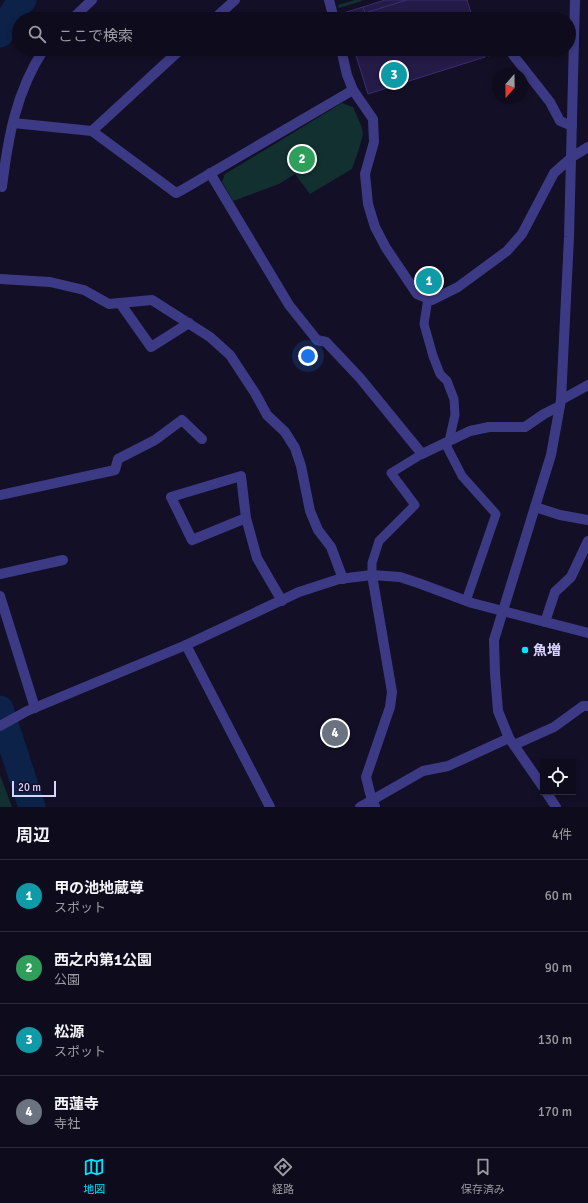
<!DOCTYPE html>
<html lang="ja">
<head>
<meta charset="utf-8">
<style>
  body { margin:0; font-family:Signika,"Noto Sans JP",sans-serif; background:#171425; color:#f1f3f6 }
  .controls { position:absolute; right:12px; bottom:12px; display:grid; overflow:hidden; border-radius:0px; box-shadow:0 2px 6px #0003 }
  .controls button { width:36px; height:36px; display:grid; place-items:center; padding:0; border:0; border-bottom:1px solid #2e2b3b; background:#0e0b1c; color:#f1f3f6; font:20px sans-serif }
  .compass { position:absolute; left:492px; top:68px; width:36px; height:36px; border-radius:50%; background:#0e0b1c; box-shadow:0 2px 6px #0003; rotate:200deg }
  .scale { position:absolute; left:12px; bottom:10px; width:44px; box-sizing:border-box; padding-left:4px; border:2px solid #d9d4ff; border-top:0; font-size:11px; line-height:14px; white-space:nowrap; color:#d9d4ff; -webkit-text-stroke:3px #130f26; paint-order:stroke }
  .you { position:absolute; left:308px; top:356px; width:14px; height:14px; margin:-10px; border:3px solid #fff; border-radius:50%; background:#1a73e8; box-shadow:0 0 0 6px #1a73e833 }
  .badge { display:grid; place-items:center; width:26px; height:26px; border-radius:50%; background:#00e5ff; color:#fff; font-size:13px; font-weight:700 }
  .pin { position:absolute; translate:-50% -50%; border:2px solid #fff; box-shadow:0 1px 4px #0006 }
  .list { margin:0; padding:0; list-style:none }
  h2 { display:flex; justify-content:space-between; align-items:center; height:52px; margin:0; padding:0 16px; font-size:17px }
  h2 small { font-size:13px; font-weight:400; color:#9b9ba3 }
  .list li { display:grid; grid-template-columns:26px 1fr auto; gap:12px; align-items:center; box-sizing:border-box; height:72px; padding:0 16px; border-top:1px solid #2e2b3b }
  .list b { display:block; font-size:15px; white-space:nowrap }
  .list p { margin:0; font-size:13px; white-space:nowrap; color:#9b9ba3 }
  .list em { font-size:13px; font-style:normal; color:#9b9ba3 }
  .icon { flex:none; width:22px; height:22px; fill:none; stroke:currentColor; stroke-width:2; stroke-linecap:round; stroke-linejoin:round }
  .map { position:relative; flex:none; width:588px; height:807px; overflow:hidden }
  .search { position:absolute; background:#0e0b1c; box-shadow:0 2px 6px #0003; left:12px; right:12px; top:12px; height:44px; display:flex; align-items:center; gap:10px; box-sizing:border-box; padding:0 14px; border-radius:22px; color:#9b9ba3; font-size:15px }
  .sheet { height:340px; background:#0e0b1c }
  nav { display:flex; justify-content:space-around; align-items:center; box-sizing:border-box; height:56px; border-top:1px solid #2e2b3b; background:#0e0b1c; font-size:11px; color:#9b9ba3 }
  nav a { display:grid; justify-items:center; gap:2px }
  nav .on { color:#00e5ff }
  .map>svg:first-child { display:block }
  .green { fill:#12302f }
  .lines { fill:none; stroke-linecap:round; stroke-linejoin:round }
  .river { stroke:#0c2248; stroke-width:27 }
  .building { fill:#241b47; stroke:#3b2d73 }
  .service { stroke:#3d3a85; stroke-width:9 }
  .minor { stroke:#3d3a85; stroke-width:10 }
  .poi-dot { fill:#00e5ff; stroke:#130f26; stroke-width:1.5 }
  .labels { text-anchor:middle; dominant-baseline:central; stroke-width:4; stroke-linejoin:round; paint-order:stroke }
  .poi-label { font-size:14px; font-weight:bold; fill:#d9d4ff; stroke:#130f26; text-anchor:start }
</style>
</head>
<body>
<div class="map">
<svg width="588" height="807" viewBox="0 0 588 807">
  <rect width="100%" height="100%" fill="#130f26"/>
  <!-- green -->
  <g class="green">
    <path d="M355,0H361L362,1L339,8L338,5Z"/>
    <path d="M342,103L353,107L361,125L363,134L359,149L352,169L310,194L295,174L279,184L233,201L222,182L225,174Z"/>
    <path d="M0,775L12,807H0Z"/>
  </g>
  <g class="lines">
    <!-- river -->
    <g class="river">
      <path d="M0,34L18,5L23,0"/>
      <path d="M0,709L32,807"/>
    </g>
  </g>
  <!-- building -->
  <g class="building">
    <path d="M385,0H407L365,13L363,7Z"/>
    <path d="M407,0H467L473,19H345L343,13L363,7L365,13Z"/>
    <path d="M354,49H482L485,57L368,94Z"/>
    <path d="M486,49H508V50L488,56Z"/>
  </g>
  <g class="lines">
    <!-- service -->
    <g class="service">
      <path d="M428,298L424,324L433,356L440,374L447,381L454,399L455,415L449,441"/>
      <path d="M445,443L462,476L496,514L466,601"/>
      <path d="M372,575V563L379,541L415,505L391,473L422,454"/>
    </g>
    <!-- minor -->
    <g class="minor">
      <path d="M329,0L334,19"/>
      <path d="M72,19L92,0"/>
      <path d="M214,19L235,0"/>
      <path d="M341,49L347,75L353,90L373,119L374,142L365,174L368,204L375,227L386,248L417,294L432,300L458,287L507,251L522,234L554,173L572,157L588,147"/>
      <path d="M513,55L550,102L560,121L572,126"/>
      <path d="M13,123L92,131L176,193L182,190L353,90"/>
      <path d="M92,131L181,49"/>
      <path d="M210,173L289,305L317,340L326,342L360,378L422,454L470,431L489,427H525L544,414L560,406"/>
      <path d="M2,187C8,137 16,92 44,49"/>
      <path d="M0,279L50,282L84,290L109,304L152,300L210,337L230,355L255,393L267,415L285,432L295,448L301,466L310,511L318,530L331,547L343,579"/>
      <path d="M120,303L151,347L189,323"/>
      <path d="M561,400L588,385"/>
      <path d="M0,495L115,470L118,459L155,440L182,420L202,439"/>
      <path d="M535,507L560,515L588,520"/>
      <path d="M246,518L192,540L171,497L241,476L246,518L257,558L282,601"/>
      <path d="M0,574L63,560"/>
      <path d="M372,575L392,692L390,707L366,777L370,793L375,807"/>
      <path d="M0,596L35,708"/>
      <path d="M545,622L555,592L571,577L588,541"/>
      <path d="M186,645L270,807"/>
      <path d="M0,726L27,711L186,645L299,592L339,579L372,575L400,577L421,584L472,603L588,633"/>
      <path d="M514,745L554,727L583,706H588"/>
      <path d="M543,787L509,738L498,711L495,673L494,640L551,455L561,400L569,237L575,0"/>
      <path d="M546,792L556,807"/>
      <path d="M360,807L423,771L448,766L509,738"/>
    </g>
  </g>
  <!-- markers -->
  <circle class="poi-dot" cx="525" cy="650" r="4"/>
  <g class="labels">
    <!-- poi labels -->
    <g class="poi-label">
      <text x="533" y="650">魚増</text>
    </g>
  </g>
</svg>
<div class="controls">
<button><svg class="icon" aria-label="locate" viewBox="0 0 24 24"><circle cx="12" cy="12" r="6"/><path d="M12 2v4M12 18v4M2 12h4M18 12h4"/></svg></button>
</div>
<svg class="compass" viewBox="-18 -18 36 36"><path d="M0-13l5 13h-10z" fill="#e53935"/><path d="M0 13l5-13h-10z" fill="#9b9ba3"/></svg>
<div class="scale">20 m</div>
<div class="you"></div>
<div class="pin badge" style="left:429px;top:281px;background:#0f9aa8">1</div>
<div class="pin badge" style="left:302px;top:159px;background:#2e9e5b">2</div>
<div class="pin badge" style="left:394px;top:75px;background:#0f9aa8">3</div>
<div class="pin badge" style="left:335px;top:733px;background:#6b7280">4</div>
<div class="search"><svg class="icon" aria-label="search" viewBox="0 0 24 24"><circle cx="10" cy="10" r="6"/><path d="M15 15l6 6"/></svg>ここで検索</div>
</div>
<section class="sheet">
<h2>周辺<small>4件</small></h2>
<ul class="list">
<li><span class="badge" style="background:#0f9aa8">1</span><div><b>甲の池地蔵尊</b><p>スポット</p></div><em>60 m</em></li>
<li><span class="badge" style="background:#2e9e5b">2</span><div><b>西之内第1公園</b><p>公園</p></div><em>90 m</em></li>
<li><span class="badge" style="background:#0f9aa8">3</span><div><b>松源</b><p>スポット</p></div><em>130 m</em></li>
<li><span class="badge" style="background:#6b7280">4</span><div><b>西蓮寺</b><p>寺社</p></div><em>170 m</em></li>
</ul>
</section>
<nav>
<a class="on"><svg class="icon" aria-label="map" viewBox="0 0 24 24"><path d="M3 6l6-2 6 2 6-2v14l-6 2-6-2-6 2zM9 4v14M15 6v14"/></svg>地図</a>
<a><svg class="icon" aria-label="directions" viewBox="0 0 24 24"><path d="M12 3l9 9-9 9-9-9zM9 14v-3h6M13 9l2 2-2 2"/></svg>経路</a>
<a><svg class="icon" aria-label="saved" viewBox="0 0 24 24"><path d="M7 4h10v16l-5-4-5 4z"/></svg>保存済み</a>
</nav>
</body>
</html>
